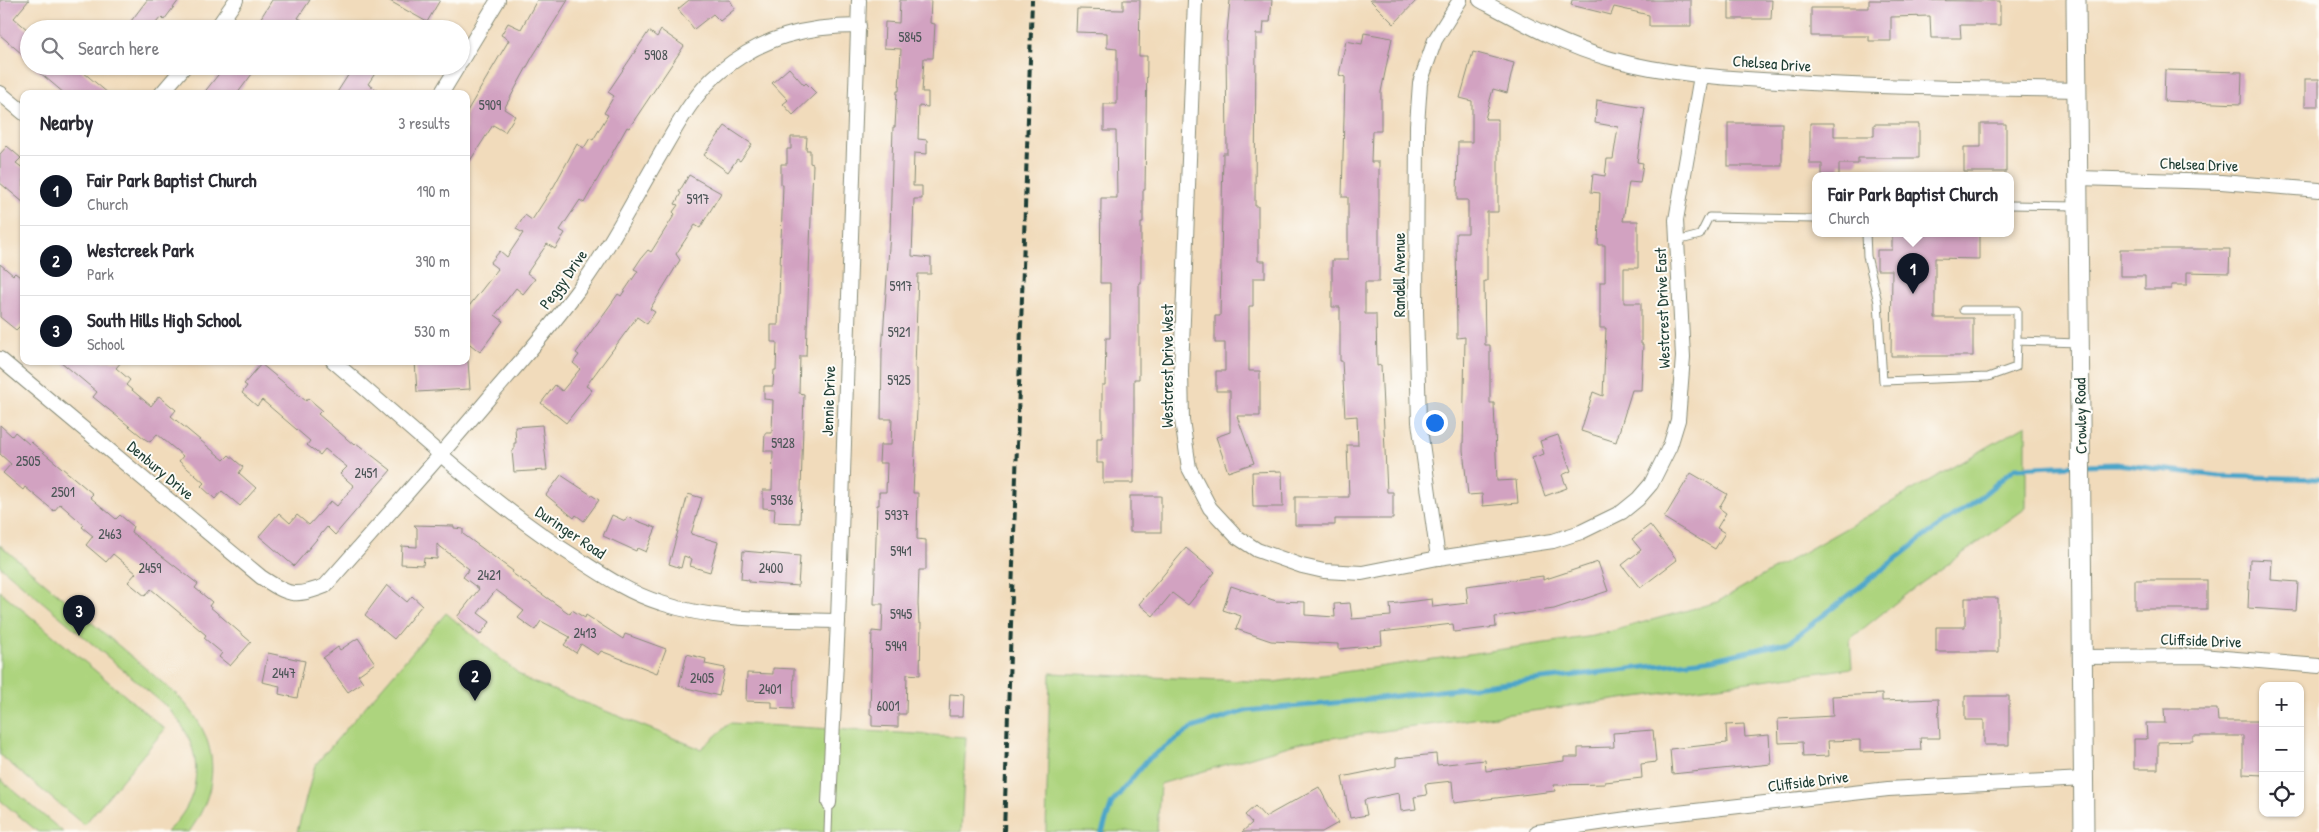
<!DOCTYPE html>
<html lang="en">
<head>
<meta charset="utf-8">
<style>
  body { margin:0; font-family:"Patrick Hand",sans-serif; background:#f2f2f3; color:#2b2b33 }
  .controls { position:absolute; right:15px; bottom:15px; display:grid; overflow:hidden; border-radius:10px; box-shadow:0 1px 4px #0004 }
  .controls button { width:45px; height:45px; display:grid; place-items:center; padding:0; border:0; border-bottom:1px solid #e1e1e2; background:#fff; color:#2b2b33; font:25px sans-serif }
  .you { position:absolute; left:1434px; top:422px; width:18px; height:18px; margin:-12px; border:4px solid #fff; border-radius:50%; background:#1a73e8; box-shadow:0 0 0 8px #1a73e833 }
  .badge { display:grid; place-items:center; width:32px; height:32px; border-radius:50%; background:#111827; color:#fff; font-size:16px; font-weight:700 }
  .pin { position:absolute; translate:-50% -41px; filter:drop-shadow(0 1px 2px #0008) }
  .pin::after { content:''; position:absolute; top:26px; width:18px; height:15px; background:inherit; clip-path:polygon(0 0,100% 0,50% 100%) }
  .popup { position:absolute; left:1812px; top:172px; width:202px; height:65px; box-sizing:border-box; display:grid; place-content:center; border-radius:10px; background:#fff; filter:drop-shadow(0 1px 4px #0005); font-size:16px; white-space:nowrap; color:#7c7c81 }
  .popup b { font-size:19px; color:#2b2b33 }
  .popup::after { content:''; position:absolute; left:50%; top:100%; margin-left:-10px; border:10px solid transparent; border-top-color:#fff }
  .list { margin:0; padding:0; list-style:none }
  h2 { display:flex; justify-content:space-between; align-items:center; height:65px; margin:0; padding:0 20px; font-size:21px }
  h2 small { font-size:16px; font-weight:400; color:#7c7c81 }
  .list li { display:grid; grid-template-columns:32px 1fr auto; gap:15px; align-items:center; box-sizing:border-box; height:70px; padding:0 20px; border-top:1px solid #e1e1e2 }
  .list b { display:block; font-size:19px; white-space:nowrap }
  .list p { margin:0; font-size:16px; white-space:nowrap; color:#7c7c81 }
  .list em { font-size:16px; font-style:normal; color:#7c7c81 }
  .icon { flex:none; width:28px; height:28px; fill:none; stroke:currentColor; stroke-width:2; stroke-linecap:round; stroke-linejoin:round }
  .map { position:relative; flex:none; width:2319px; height:832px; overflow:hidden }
  .search { position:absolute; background:#fff; box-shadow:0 1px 4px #0004; left:20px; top:20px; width:450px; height:55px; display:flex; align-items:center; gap:12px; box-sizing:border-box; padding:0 18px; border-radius:28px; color:#7c7c81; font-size:19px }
  .panel { position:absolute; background:#fff; box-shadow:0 1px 4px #0004; left:20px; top:90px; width:450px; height:275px; border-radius:10px }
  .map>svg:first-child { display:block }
  .green { fill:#add47e; stroke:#668859 }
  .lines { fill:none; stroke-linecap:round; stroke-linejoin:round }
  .stream { stroke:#4ba5c9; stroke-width:5 }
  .building { fill:#d2a2c1 }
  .service-casing { stroke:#888c78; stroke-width:9 }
  .minor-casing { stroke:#888c78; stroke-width:16 }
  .secondary-casing { stroke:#888c78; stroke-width:21 }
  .service { stroke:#fff; stroke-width:7 }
  .minor { stroke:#fff; stroke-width:14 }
  .secondary { stroke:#fff; stroke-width:19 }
  .rail { stroke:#1f3d34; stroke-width:4; stroke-dasharray:8 4; stroke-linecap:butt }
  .labels { text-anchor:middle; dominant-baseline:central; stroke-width:4; stroke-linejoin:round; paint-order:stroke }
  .number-label { font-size:14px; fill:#4c5657 }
  .street-label { font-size:16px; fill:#1f3d34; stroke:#fdfcf7 }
</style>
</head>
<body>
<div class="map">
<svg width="2319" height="832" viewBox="0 0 2319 832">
  <rect width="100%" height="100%" fill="#fdfcf7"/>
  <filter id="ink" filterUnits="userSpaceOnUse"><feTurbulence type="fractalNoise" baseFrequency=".02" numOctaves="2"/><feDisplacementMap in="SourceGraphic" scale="10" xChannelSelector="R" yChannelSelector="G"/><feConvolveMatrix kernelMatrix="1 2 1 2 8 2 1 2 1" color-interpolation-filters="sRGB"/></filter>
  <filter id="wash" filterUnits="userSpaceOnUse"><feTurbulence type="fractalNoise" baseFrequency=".0096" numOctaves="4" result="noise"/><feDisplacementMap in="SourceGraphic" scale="20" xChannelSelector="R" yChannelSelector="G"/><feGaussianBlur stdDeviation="1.12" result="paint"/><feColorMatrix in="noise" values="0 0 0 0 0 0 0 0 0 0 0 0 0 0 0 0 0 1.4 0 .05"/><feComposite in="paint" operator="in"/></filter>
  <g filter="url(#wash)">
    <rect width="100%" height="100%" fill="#f1dbbb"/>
    <!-- green -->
    <g class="green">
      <path d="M2026,425V508L1909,592L1850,639L1852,668L1302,742L1160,784L1157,832H1046L1050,673L1274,682L1594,636L1717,602Z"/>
      <path d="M0,545L177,695C219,736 223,785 189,832H166C207,797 204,744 167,707L0,566Z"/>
      <path d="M0,591L165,729L84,825L0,755Z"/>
      <path d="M446,613L525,679L701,749L730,723L966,737L961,832H297L315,765Z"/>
      <path d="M0,779L62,831L63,832H38L0,800Z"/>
    </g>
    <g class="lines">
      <!-- stream -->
      <g class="stream">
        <path d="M2084,465L2117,464L2219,476L2319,479"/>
        <path d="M1102,832L1112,803L1147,760L1192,728L1245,711L1345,702L1714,659L1789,642L1925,536L1977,500L2015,468L2076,465"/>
      </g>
    </g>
    <g id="blocks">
      <!-- building -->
      <g class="building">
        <path d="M0,0H29L14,18L29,31V60L0,35Z"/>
        <path d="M147,0H179L164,20L161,17L151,29H125Z"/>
        <path d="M272,0H310L298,18L302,20L296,29H254Z"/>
        <path d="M388,0H440L427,22Z"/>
        <path d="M537,0H568L533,56L504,109L515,116L505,132L493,125L466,167V113L509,40L501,35L508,23L521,29Z"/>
        <path d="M689,0H730L735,9L720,21L713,14L694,29L678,9Z"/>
        <path d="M900,0H931L930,23L935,24L933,58H924L922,92H928V107L919,106L918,139L927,140V154L914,153L913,186H922V199H914L912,256L931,258V274H918L915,368L917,369V410L913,493H918L917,539L926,540V570H919L918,604L919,623H921L920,675L907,674L906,714H898V727L872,726V715L870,714L872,631L882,632L883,604H874L877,505H879V492H886L887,463H879L880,445H891L892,419H881L882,352L890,232L893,127H895L897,91H899L901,49L884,48L885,22L899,23Z"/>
        <path d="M1123,0H1140L1139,56H1147L1145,190H1143V223H1141V283H1139V379H1134V483H1103V463H1097V438H1102V385H1105L1106,338H1110V283H1100L1101,198H1117L1116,131H1104V104H1117V49L1107,48V33L1076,32L1077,9L1123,10Z"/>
        <path d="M1230,0H1272L1270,22H1264L1263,34H1256L1255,206H1258V261H1265V278H1253V306H1249V371H1260V416H1237L1254,463L1228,472L1216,437L1230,432V391H1216V371H1225V343H1215V316H1220L1223,153H1227L1226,43Z"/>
        <path d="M1370,0H1417L1394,24Z"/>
        <path d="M1572,0H1691V26H1649V15L1614,7L1611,15L1571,5Z"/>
        <path d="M1729,0H1772L1771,19H1729Z"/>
        <path d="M1869,0L2000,1V25H1960L1961,38H1931L1930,16L1891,17V41H1869V36H1811V8H1869Z"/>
        <path d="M661,30L684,46L629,128L627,127L584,203L580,200L560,230L565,233L555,249L547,244L527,273L535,279L523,294L516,288L495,315L503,321L480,352L466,341V310L498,269L490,263L500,251L507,257L523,233L516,229L525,215L532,220L554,186L577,144L584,148L590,138L593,140L608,115L604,113L614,96L608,92L649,31L657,37Z"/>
        <path d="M1364,33L1392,38L1381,92V131H1372L1371,162H1379V282H1365V314H1376L1377,366L1381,365L1387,492H1393V519H1335V525H1295V497H1349L1347,445H1358L1357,416L1345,417L1342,361H1340V307H1332V260H1348V197H1342L1345,77L1339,75L1346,41L1362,44Z"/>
        <path d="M1473,52L1514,63L1507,93L1493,89L1485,119H1498V212H1487V281H1484L1485,345H1490V403H1494L1497,481L1516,480L1518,503L1483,506L1482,494L1468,495L1463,450L1465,337L1457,338L1456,233H1468V200H1457L1458,142H1472V101L1460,98Z"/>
        <path d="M32,66H76L109,94H65Z"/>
        <path d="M225,66H258L237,94H203Z"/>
        <path d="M354,66H380L368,84L384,94H336Z"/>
        <path d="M789,68L804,85L806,83L816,93L793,115L783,104L788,100L772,83Z"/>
        <path d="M2165,70L2242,72L2241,104L2164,101Z"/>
        <rect x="2305" y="79" width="14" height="27"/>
        <path d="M1597,100L1645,108L1637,162L1643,163L1640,183L1629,182L1623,221H1638V268H1624V303H1641V344H1643L1641,390H1632L1616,442L1581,431L1593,392L1603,396L1606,328H1600V282H1605V245H1598L1600,193L1591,192L1593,174L1605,176L1607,159H1613L1618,127L1595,123Z"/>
        <rect x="1728" y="123" width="54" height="43"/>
        <path d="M1810,123H1834V136H1874V124H1919V158H1858V164H1839V175H1822V164H1810Z"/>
        <path d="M1981,124H2006V172H1964V147H1981Z"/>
        <path d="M725,126L752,144L740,161L737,159L728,172L704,155Z"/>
        <path d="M791,137H807L806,150H810V163L813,164L806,356H800L799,393L804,394L800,523L774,522L775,509L763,508V490H772L773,451H764L765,433H772L773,400L764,399V386H773L774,370H776L777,342H771V325H778L783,185H781V164H787V149H791Z"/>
        <path d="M7,146L21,158L16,163L24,169V203L0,183V154Z"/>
        <path d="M689,175L721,193L700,228L695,225L676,254L680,260L650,309L655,312L647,324L637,317L586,386L592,390L566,423L541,403L555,385L562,391L580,369L573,363L579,355L576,353L618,294L621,296L638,271L634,269L642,257L648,250L651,252L675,214L673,212L678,205L675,204L681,193L679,192Z"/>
        <path d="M1892,233H1979V259L1935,258V318H1973V356H1891L1892,270H1877V250H1892Z"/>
        <path d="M2120,249H2230L2229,273L2187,272V285H2171V289H2145V276H2120Z"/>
        <path d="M0,264L13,275L15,273L24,280V322L16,330L0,317Z"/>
        <path d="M60,361H122L116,368L130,380L126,385L151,406L159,396L176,410L171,416L224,460L229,455L243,467L239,473L256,488L240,506L222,491L215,499L201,486L204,483L179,461L183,456L157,434L150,442L145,439L93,397L97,392Z"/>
        <path d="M415,361H468L470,389L417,392Z"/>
        <path d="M261,364L306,401L308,398L322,410L318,414L354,445L356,443L391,470L335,535L327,527L294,566L259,536L279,513L290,523L297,515L309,525L331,501L337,506L354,486L340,474L347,467L325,449L320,455L307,445L310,441L262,400L257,406L242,393L247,386L244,384Z"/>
        <path d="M0,425L12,436L15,432L29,444L31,442L93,494L90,497L116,519L120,515L133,526L131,532L198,584L195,588L212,602L209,606L251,642L230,666L219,657L222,653L204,638L206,635L151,589L145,596L128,582L136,573L113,554L106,562L86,545L93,536L82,527L84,525L60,504L54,511L25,487L23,490L3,473L11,464L0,454Z"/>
        <path d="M542,425L547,470L514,472L512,451L514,450V443H516L515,427Z"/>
        <path d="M1558,435L1571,471L1562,475L1567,488L1545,496L1532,458L1544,454L1540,441Z"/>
        <path d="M1282,471L1283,507H1253L1252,472Z"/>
        <path d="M1691,473L1727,494L1719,508L1726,513L1717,528L1725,533L1715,549L1664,518Z"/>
        <path d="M561,475L599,500L584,521L576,515L574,518L546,495Z"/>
        <path d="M688,494L702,498L691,534L718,542L710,572L690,566L692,559L684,556L681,568L669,564Z"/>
        <rect x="1130" y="496" width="31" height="36"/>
        <path d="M612,515L625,521L627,517L656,528L646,552L637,548L636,551L603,536Z"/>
        <path d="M414,525L454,526V528L463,529V534L513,571L512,573L570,614L572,610L585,618L586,615L623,639L625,634L666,649L657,673L601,651L598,655L581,644L576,653L564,645L570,637L541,621L535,630L518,618L524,611L496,590L478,613L490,622L480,635L457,617L479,589L463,577L469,569L437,544V559L424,558L423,565L401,564L402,546L417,547V528Z"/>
        <path d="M1650,525L1677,560L1640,588L1622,565L1641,550L1632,539Z"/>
        <path d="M1186,548L1215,572L1188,605L1172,593L1153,616L1139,604Z"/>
        <path d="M743,551L800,556L798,586L749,582V580L741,579Z"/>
        <path d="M2250,559L2272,560L2271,580L2298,582L2296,611L2248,608Z"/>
        <path d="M1598,562L1608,591L1554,609L1495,617L1496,627L1454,632L1453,624L1381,632L1382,645L1338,649V644L1271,641L1236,629L1241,616L1223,610L1231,586L1276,601L1305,602V615L1335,617L1334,604L1350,603L1352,619L1391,616L1390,604L1432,599L1433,607L1468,603L1466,586L1543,576V580Z"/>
        <rect x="2135" y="580" width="72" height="29"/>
        <path d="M387,585L407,602L412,596L422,605L394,639L365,615Z"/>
        <path d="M1965,598H1998V652H1936V627H1965Z"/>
        <path d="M358,638L375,663L358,675L363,682L348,692L323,658L338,647L340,650Z"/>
        <path d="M268,653L305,661L297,698L279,694L280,686L262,682Z"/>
        <path d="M687,654L706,659L705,664L725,668L719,696L679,686Z"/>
        <path d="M773,668L794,669L793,709L772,708V702L746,701L747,673L773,674Z"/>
        <path d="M950,694L964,695L963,716H949Z"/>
        <path d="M1882,694V701L1938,699L1940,738H1920L1921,750L1897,751L1860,752V740L1828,741L1829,756L1803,757L1802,742L1779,743L1778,719L1833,716L1832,696Z"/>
        <path d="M1965,696H2009V745H1984V720H1965Z"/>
        <path d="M2164,709H2217L2218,721H2263V775L2243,774V736H2193V741L2158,742V769H2134V739H2147L2146,723H2165Z"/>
        <path d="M1744,724L1745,737L1769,735L1771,764L1672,774L1670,749L1727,743L1726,725Z"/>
        <path d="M1653,730L1656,762L1641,764L1642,778L1605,782V784L1554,785L1555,791L1454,803L1452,781L1425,784L1427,795L1414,797L1416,809L1401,811L1399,793L1364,800L1367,815L1350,818L1342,777L1396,766V758L1436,754L1437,765L1485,760L1486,771L1564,761V757H1578V748L1614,747L1613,733Z"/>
        <path d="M1319,787L1338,823L1322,832H1242L1252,823L1245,815L1255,806L1265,817Z"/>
      </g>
    </g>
  </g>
  <g filter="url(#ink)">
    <use href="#blocks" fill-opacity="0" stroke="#888c78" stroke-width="1"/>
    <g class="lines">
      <!-- service casing -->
      <g class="service-casing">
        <g id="service">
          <path d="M2010,205L2078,206"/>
          <path d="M1866,233L1867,256L1878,302L1883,381L1988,377L2016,367L2017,341L2079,343"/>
          <path d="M1677,241L1700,235L1709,217L1816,219"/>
          <path d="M1963,310H2017V341"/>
          <path d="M828,832L829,803"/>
        </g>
      </g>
      <!-- minor casing -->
      <g class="minor-casing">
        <g id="minor">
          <path d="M1195,0L1181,372L1182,420L1189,468L1210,508L1237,537L1257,550L1302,566L1324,571L1362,573L1438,558L1553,541L1581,532L1622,512L1638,499L1651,484L1670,446L1678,420L1683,357L1676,220L1701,76"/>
          <path d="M1480,0C1523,23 1564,46 1611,59C1666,74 1722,78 1779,81C1878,88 1977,88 2077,90"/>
          <path d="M216,29L236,0"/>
          <path d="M461,61L498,0"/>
          <path d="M0,93L24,113"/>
          <path d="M161,94L185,66"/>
          <path d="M441,94L458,66"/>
          <path d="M2077,178L2221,182L2319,190"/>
          <path d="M0,359L261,577C288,595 294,598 325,586C380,524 435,462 489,398C520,362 553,325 581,286C611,245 634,199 660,155C677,126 694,93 721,71C762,37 806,26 859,26"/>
          <path d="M333,361C413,429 489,503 578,559C604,576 631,594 661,603C718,622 779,619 838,621"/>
          <path d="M1438,558L1419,422L1416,311L1417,125L1420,83L1435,40L1460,0"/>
          <path d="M2082,657L2201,656L2319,666"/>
          <path d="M829,803L838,621L859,0"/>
          <path d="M1537,832L1634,818L1888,789L2084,779"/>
        </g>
      </g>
      <!-- secondary casing -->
      <g class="secondary-casing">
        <path id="secondary" d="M2076,0L2084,832"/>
      </g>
      <!-- service -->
      <use href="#service" class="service"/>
      <!-- minor -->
      <use href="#minor" class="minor"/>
      <!-- secondary -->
      <use href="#secondary" class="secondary"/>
      <!-- rail -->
      <path class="rail" d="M1004,832L1032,0"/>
    </g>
  </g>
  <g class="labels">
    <!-- number labels -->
    <g class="number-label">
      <text x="910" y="36">5845</text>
      <text x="656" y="54">5908</text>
      <text x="490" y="104">5909</text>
      <text x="698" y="198">5917</text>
      <text x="901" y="285">5917</text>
      <text x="899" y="331">5921</text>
      <text x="899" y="379">5925</text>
      <text x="783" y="442">5928</text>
      <text x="28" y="460">2505</text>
      <text x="366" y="472">2451</text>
      <text x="63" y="491">2501</text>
      <text x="782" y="499">5936</text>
      <text x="897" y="514">5937</text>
      <text x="110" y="533">2463</text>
      <text x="901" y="550">5941</text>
      <text x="150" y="567">2459</text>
      <text x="771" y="567">2400</text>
      <text x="489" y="574">2421</text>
      <text x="901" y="613">5945</text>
      <text x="585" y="632">2413</text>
      <text x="896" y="645">5949</text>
      <text x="284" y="672">2447</text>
      <text x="702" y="677">2405</text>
      <text x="770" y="688">2401</text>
      <text x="888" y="705">6001</text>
    </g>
    <!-- street labels -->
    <g class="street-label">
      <text transform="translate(1772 63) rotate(4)">Chelsea Drive</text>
      <text transform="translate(2199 164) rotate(2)">Chelsea Drive</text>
      <text transform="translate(1399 275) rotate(-90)">Randell Avenue</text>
      <text transform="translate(563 279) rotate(-54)">Peggy Drive</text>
      <text transform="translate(1662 308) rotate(-92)">Westcrest Drive East</text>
      <text transform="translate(1167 366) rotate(-90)">Westcrest Drive West</text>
      <text transform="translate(828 401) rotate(-88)">Jennie Drive</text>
      <text transform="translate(2080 416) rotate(-91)">Crowley Road</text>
      <text transform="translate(161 470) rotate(40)">Denbury Drive</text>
      <text transform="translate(571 532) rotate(34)">Duringer Road</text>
      <text transform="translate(2201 640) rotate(2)">Cliffside Drive</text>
      <text transform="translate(1808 781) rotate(-7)">Cliffside Drive</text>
    </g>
  </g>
</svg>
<div class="controls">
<button>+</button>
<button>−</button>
<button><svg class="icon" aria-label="locate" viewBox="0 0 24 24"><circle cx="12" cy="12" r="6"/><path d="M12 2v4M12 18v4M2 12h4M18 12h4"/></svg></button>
</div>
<div class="you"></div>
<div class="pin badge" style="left:1913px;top:294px">1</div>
<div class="popup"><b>Fair Park Baptist Church</b>Church</div>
<div class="pin badge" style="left:475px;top:701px">2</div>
<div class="pin badge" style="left:79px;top:636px">3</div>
<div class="search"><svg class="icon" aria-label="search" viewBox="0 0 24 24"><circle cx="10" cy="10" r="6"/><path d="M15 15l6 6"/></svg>Search here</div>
<section class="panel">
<h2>Nearby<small>3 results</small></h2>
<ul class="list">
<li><span class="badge">1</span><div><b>Fair Park Baptist Church</b><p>Church</p></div><em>190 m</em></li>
<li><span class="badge">2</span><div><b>Westcreek Park</b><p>Park</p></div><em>390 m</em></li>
<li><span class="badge">3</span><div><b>South Hills High School</b><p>School</p></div><em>530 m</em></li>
</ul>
</section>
</div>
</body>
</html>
